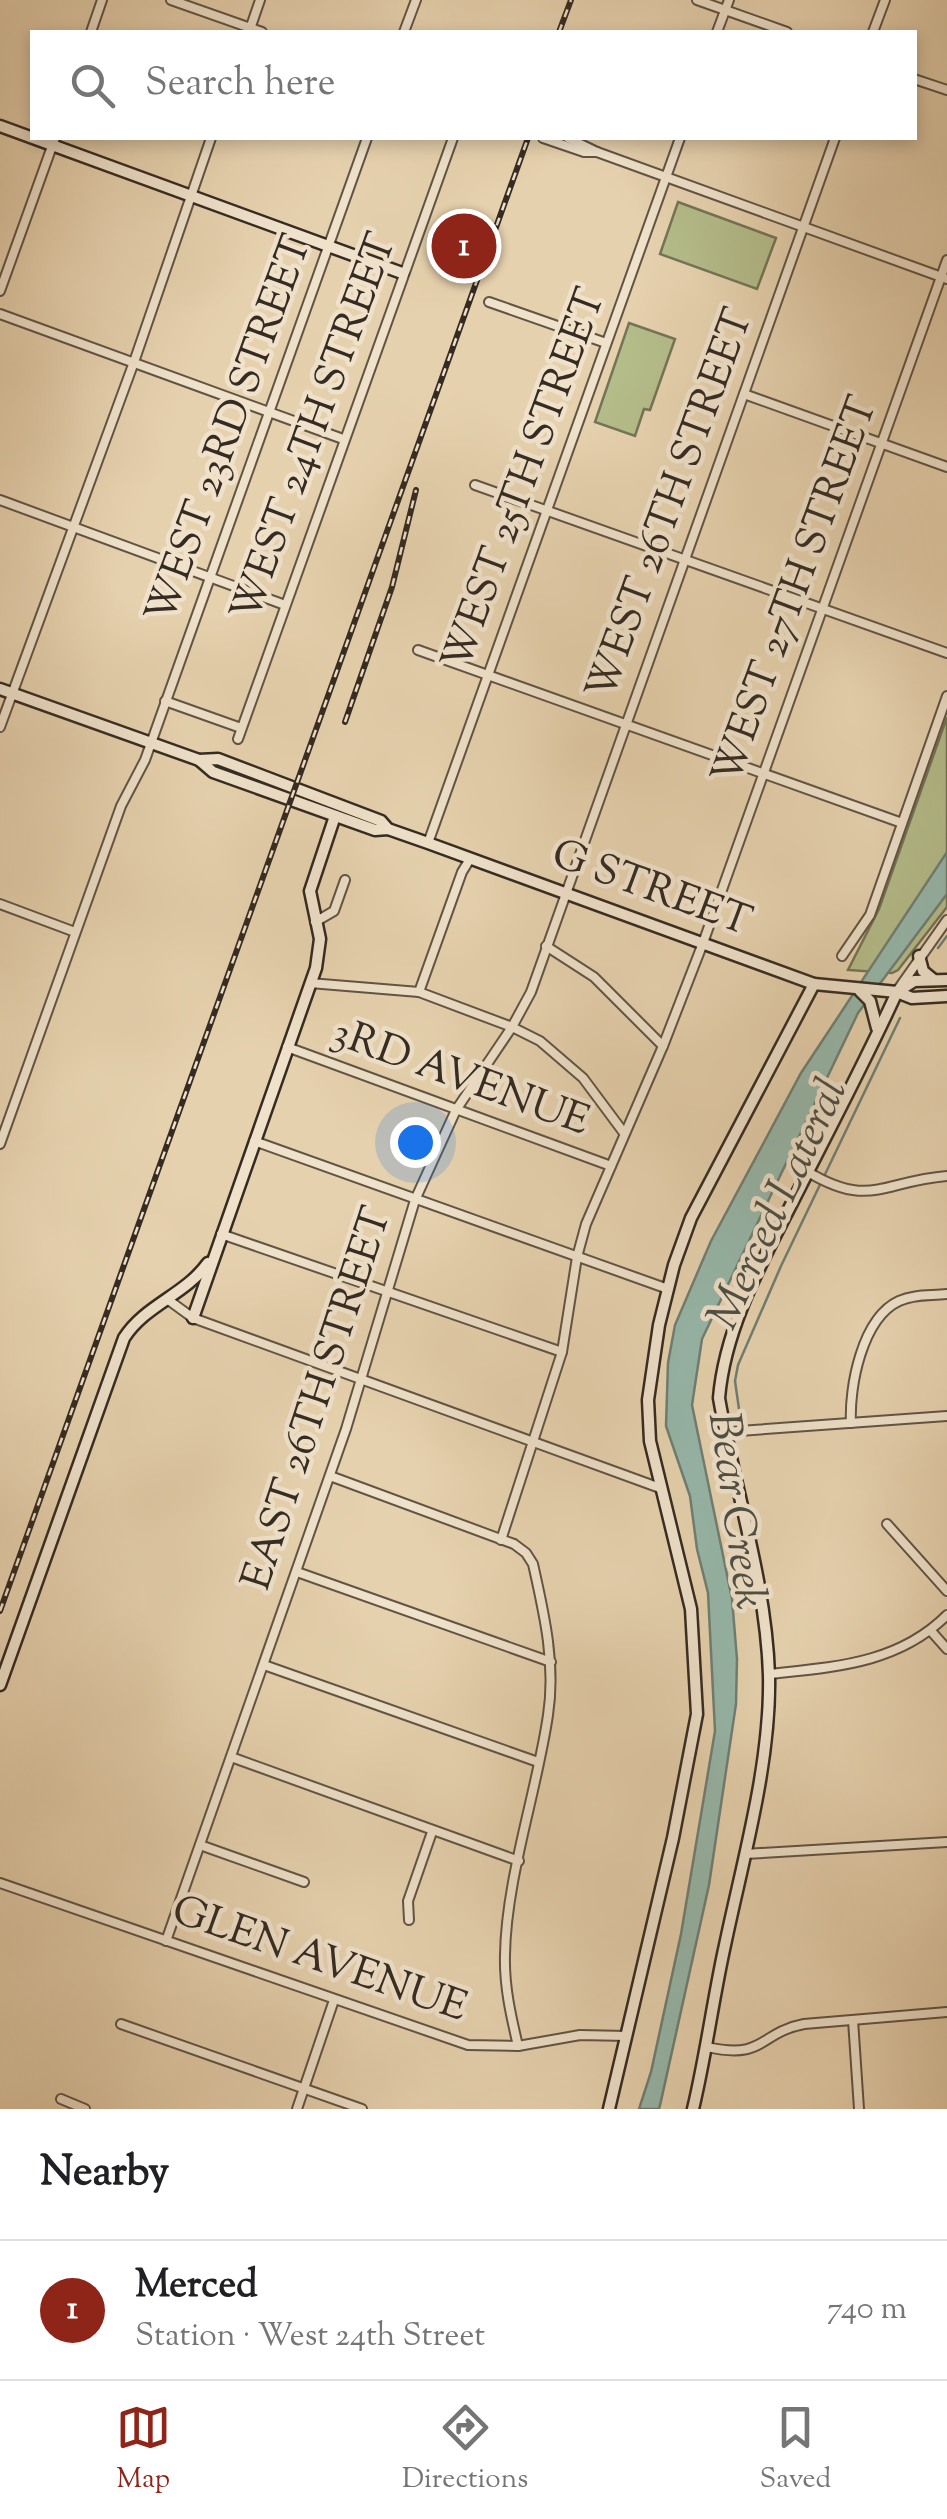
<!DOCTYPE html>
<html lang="en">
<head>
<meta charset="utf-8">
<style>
  body { margin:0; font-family:"Sorts Mill Goudy",serif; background:#f6f6f6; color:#202124 }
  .you { position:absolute; left:415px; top:1142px; width:35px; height:35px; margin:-25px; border:8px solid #fff; border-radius:50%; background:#1a73e8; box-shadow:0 0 0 15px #1a73e833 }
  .badge { display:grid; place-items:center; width:65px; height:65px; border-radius:50%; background:#8f2418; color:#fff; font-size:32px; font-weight:700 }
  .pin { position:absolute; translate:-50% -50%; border:5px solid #fff; box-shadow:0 2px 10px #0006 }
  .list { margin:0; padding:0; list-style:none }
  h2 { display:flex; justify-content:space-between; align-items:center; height:130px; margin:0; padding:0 40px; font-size:42px }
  h2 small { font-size:32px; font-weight:400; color:#757577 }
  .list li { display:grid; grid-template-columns:65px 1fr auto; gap:30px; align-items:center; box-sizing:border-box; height:140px; padding:0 40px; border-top:2px solid #e0e0e0 }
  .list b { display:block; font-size:38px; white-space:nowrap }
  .list p { margin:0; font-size:32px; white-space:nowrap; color:#757577 }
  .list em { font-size:32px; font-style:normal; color:#757577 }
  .icon { flex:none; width:55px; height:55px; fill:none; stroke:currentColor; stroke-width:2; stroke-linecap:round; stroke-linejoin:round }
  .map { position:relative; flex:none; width:947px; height:2109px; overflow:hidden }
  .search { position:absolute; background:#fff; box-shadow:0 5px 15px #0003; left:30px; right:30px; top:30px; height:110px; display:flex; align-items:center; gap:25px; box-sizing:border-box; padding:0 35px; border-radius:0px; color:#757577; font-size:38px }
  .sheet { height:270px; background:#fff }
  nav { display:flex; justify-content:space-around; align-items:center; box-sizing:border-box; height:140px; border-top:2px solid #e0e0e0; background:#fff; font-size:28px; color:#757577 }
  nav a { display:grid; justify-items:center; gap:5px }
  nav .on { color:#8f2418 }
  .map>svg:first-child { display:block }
  .green { fill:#b4bc8a; stroke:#747456; stroke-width:2.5 }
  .water { fill:#96b7aa; stroke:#6f7f74; stroke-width:2.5 }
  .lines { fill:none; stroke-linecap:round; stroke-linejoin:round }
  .stream { stroke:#6f7f74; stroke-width:2.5 }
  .street-casing { stroke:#615445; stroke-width:12 }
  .secondary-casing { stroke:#352b22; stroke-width:15 }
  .street { stroke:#efe1ca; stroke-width:8 }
  .secondary { stroke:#efe1ca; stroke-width:10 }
  .rail-casing { stroke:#352b22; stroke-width:6 }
  .rail { stroke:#efe1ca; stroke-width:2.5; stroke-dasharray:8; stroke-linecap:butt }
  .labels { text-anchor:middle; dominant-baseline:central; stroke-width:9; stroke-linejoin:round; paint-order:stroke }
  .street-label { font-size:42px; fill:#352b22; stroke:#efe1ca }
  .water-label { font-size:45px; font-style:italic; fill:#4d4e44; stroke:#efe1ca }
</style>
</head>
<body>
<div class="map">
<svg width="947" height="2109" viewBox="0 0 947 2109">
  <rect width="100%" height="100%" fill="#e6d1ae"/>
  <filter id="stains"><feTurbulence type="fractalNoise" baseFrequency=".002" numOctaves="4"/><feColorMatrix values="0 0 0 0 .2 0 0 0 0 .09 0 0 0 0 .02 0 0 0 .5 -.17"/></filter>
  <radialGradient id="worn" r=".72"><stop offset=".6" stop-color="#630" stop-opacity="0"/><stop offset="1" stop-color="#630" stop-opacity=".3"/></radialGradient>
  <!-- green -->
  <g class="green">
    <path d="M678,202L776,238L757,289L660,254Z"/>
    <path d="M629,323L675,339L650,410L644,409L635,436L595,422Z"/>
    <path d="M947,717V907L898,970L892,973L848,970L879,909Z"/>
  </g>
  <!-- water -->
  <path class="water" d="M947,852V894L858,1013L702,1339L692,1405L732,1599L737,1659L736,1704L709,1885L661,2101L659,2109H639L651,2072L681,1934L715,1731L708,1593L697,1549L690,1496L666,1426L668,1363L675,1325L711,1241L801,1073Z"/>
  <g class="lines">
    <!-- stream -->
    <g class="stream">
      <path d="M938,948L947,936"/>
      <path d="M741,1423L735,1381L738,1365L781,1266L900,1018"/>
    </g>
    <!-- street casing -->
    <g class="street-casing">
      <g id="street">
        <path d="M171,0L262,32"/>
        <path d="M697,0L787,32"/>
        <path d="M91,32L102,0"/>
        <path d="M249,32L260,0"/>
        <path d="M404,32L416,0"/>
        <path d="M717,32L729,0"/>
        <path d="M873,32L885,0"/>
        <path d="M914,79L947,90"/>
        <path d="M543,138L584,152H597L947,279"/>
        <path d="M568,138L597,152"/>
        <path d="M0,291L55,138"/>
        <path d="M489,302L606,343"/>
        <path d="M0,314L343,439"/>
        <path d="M744,394L947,467"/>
        <path d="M475,485L947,653"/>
        <path d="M0,500L285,605"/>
        <path d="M418,650L902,823"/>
        <path d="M165,701L241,728"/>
        <path d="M0,727L134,362L211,138"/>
        <path d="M238,739L453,138"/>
        <path d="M428,843L680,138"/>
        <path d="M0,904L75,932"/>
        <path d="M315,922L334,911L345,880"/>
        <path d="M546,946L594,977L663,1046"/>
        <path d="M842,956L870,915L947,696"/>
        <path d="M310,983L419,992L512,1027L540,1041L583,1078L624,1133"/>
        <path d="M899,988L947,920"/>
        <path d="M419,992L462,872L470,859"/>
        <path d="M287,1047L611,1166"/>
        <path d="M254,1141L668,1289"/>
        <path d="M0,1144L121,806L145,760L367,138"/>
        <path d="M808,1172C870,1209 883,1181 947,1176"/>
        <path d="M221,1234L562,1352"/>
        <path d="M167,1299L193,1318L660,1488"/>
        <path d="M851,1423C849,1387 862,1318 899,1301C914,1294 931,1296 947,1294"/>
        <path d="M725,1432L947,1416"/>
        <path d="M330,1476L514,1544L526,1553L533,1564C544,1613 556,1664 548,1715C537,1791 506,1879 505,1955C504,1986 511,2016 518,2046"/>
        <path d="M887,1524L947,1591"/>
        <path d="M501,1540L562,1352L577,1257L586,1224L663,1046L703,943L947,260"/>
        <path d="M297,1572L551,1662"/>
        <path d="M931,1631L947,1649"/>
        <path d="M264,1665L538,1762"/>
        <path d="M769,1674C834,1667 898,1664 947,1615"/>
        <path d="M231,1757L519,1861"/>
        <path d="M200,1845L304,1882"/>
        <path d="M745,1854L947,1842"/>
        <path d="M0,1883L468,2045L518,2046L580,2035L627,2036"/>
        <path d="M409,1920L408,1901L432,1832"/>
        <path d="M166,1941L346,1429L415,1200L456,1110L512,1027L531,992L835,138"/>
        <path d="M853,2020L859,2109"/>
        <path d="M121,2024L362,2109"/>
        <path d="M707,2047C766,2060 758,2033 804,2024L947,2012"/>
        <path d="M61,2099L85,2109"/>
        <path d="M297,2109L334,2000"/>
      </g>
    </g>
    <!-- secondary casing -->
    <g class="secondary-casing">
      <g id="secondary">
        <path d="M0,126L402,273"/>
        <path d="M0,689L199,760L213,772L375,830L388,829L428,843L814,984L897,992L912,998L947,996"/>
        <path d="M199,760L218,759L381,821L388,829"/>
        <path d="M919,956L923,971L934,980"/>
        <path d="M860,991L870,1001L877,1028"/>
        <path d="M897,992L914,981L947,980"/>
        <path d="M193,1318L316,968L320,939L310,891L335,816"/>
        <path d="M0,1685L124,1338C145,1305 185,1295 208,1263"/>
        <path d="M609,2109L673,1838L697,1714L691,1609L650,1441L648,1400L659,1325L674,1265L691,1218L814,984"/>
        <path d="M693,2109C706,2055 713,1999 725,1945C743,1859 771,1763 769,1675C766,1581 735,1491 719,1398C725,1327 762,1262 794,1199C829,1130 865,1062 897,992"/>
      </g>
    </g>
    <!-- street -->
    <use href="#street" class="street"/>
    <!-- secondary -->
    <use href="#secondary" class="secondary"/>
    <!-- rail casing -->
    <g class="rail-casing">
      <g id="rail">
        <path d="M559,32L571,0"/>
        <path d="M345,722L392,587L416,490"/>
        <path d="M0,1611L528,138"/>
      </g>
    </g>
    <!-- rail -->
    <use href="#rail" class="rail"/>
  </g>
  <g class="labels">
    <!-- street labels -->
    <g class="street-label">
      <text transform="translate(316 428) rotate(-70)">WEST 24TH STREET</text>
      <text transform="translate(231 430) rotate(-70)">WEST 23RD STREET</text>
      <text transform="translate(526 480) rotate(-70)">WEST 25TH STREET</text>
      <text transform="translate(672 505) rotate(-70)">WEST 26TH STREET</text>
      <text transform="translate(797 591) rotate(-70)">WEST 27TH STREET</text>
      <text transform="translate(651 890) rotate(20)">G STREET</text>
      <text transform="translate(460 1079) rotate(20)">3RD AVENUE</text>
      <text transform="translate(319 1399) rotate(-72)">EAST 26TH STREET</text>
      <text transform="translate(319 1961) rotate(19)">GLEN AVENUE</text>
    </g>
    <!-- water labels -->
    <g class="water-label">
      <text transform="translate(780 1205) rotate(-65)">Merced Lateral</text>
      <text transform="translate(734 1511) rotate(82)">Bear Creek</text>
    </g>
  </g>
  <rect width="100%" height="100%" filter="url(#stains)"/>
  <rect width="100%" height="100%" fill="url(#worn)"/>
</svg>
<div class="you"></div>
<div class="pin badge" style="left:464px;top:246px">1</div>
<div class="search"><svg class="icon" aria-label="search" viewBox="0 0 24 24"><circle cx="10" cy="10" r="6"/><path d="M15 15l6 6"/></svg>Search here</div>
</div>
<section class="sheet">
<h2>Nearby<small></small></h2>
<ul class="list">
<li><span class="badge">1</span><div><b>Merced</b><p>Station · West 24th Street</p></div><em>740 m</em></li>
</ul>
</section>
<nav>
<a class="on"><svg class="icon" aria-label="map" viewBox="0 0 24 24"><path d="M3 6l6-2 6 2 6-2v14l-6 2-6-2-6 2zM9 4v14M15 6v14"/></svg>Map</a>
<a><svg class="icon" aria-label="directions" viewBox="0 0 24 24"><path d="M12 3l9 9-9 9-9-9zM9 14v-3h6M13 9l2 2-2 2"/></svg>Directions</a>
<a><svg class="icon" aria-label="saved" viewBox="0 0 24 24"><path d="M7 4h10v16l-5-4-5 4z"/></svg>Saved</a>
</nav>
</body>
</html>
